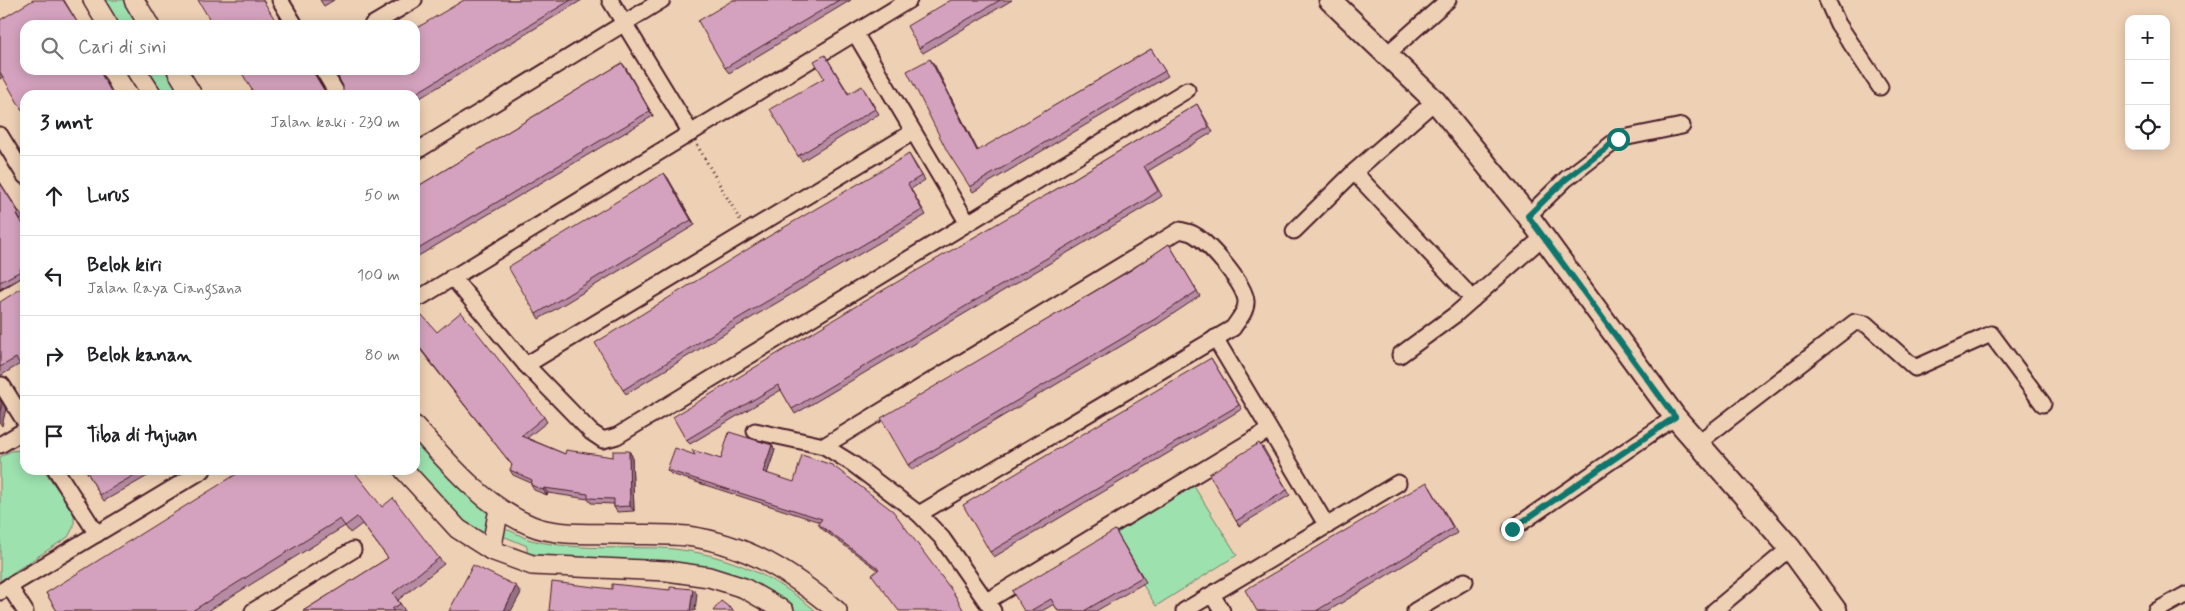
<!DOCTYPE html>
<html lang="id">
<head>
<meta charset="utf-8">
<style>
  body { margin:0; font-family:Mynerve,sans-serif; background:#f2f2f2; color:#202124 }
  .controls { position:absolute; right:15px; top:15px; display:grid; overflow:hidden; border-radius:10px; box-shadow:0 2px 12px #0003 }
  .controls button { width:45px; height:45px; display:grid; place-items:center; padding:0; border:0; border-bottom:1px solid #e0e0e0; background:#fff; color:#202124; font:25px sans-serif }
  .stop { position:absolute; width:15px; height:15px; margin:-11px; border:4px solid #0f766e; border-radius:50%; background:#fff }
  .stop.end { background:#0f766e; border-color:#fff; box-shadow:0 1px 5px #0008 }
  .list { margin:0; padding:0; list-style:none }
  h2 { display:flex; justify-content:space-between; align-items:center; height:65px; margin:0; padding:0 20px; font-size:21px }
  h2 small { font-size:16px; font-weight:400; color:#757577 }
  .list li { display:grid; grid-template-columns:32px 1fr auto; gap:15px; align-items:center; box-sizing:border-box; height:80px; padding:0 20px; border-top:1px solid #e0e0e0 }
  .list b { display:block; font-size:19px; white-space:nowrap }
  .list p { margin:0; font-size:16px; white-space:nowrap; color:#757577 }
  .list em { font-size:16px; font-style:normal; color:#757577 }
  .icon { flex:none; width:28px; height:28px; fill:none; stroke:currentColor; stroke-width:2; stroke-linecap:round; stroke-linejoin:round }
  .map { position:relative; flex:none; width:2185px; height:611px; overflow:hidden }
  .search { position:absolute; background:#fff; box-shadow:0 2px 12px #0003; left:20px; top:20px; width:400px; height:55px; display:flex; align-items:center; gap:12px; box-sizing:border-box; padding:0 18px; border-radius:15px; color:#757577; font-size:19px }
  .panel { position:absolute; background:#fff; box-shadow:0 2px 12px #0003; left:20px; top:90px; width:400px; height:385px; border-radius:15px }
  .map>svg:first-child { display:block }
  .green { fill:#9ce1ae; stroke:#73806c }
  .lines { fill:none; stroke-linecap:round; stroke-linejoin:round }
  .minor-casing { stroke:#4a1f2b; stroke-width:19 }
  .tertiary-casing { stroke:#4a1f2b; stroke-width:22 }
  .secondary-casing { stroke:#4a1f2b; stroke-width:25 }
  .path { stroke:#4a1f2b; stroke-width:3; stroke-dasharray:1 4; stroke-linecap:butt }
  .minor { stroke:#eed0b4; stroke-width:15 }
  .tertiary { stroke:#eed0b4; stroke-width:19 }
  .secondary { stroke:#eed0b4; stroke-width:21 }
  .wall { fill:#b68ba3; stroke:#4a1f2b }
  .shaded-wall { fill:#947185; stroke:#4a1f2b }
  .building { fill:#d4a2be; stroke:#4a1f2b }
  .route { stroke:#0f766e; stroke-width:6 }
</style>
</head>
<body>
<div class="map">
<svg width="2185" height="611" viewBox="0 0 2185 611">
  <rect width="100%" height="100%" fill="#eed0b4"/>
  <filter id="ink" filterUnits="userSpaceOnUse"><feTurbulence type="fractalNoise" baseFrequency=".02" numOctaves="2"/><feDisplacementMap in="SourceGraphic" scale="10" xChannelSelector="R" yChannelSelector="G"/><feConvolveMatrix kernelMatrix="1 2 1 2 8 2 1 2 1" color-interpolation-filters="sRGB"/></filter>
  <g filter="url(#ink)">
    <!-- green -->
    <g class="green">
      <path d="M93,0H134L149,25H108Z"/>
      <path d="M136,70H177L192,95H152Z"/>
      <path d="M415,426L499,509L491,550L415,470Z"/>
      <path d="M22,450L25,451V470H44L74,513V526L68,537L0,581V457L11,451Z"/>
      <path d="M1190,480L1237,555L1156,606L1109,530Z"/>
      <path d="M499,529C511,528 520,537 531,540C542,543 557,545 569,546C599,549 630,547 660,548C719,551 771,573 816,611H796L790,606L724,572L697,565L660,561L568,559L527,553V546L503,536Z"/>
    </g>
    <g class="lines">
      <!-- minor casing -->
      <g class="minor-casing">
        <g id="minor">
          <path d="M280,0L295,25"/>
          <path d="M610,0L691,133"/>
          <path d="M1827,0L1838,24L1880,87"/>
          <path d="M372,25L414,0"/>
          <path d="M855,33L967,222"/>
          <path d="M1386,55L1448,0"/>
          <path d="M323,70L338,95"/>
          <path d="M0,135L25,176"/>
          <path d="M415,152L662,0"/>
          <path d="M1354,172L1435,101"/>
          <path d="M1528,216L1566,179L1618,139L1682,126"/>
          <path d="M1294,231L1354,172L1473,299"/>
          <path d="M452,277L526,365L591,432L603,440L617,436L1187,90"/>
          <path d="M421,297L909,0"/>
          <path d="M0,300L25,285"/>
          <path d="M1215,338L1327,526"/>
          <path d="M1400,355L1456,314L1543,237"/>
          <path d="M526,365L913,132"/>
          <path d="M2,385L25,422"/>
          <path d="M755,431L824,446L853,464L919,514L942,538L993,611"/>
          <path d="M1699,442L1855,322L1866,324L1915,368L1991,334L2043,404"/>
          <path d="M0,445L25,430"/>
          <path d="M824,446L1180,230C1183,231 1188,232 1191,233C1207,240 1245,284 1246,301C1247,311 1238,320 1233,328L919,514"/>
          <path d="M56,470L97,534"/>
          <path d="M1512,529L1675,417"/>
          <path d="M9,586L25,611"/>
          <path d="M0,592L203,470"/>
          <path d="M1212,595L1222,611"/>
          <path d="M987,601L1269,430"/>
          <path d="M253,611L353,550"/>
          <path d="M1184,611L1398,483"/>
          <path d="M1415,611L1465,581"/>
          <path d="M1714,611L1790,548"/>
          <path d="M2156,611L2185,595"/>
        </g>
      </g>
      <!-- tertiary casing -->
      <g class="tertiary-casing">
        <g id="tertiary">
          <path d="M93,0L108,25"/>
          <path d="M134,0L149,25"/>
          <path d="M136,70L152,95"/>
          <path d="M177,70L192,95"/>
          <path d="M415,426C449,464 485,507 532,526C556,536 593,533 619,534C641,535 665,534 687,536C747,544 792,573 837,611"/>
          <path d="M404,470L458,529L491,550L532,565L667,571L709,577L744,588L784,611"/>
          <path d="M491,550L499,509"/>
        </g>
      </g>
      <!-- secondary casing -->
      <g class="secondary-casing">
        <path id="secondary" d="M1330,0L1435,101L1528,216L1675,417L1790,548L1836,611"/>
      </g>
      <!-- path -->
      <path class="path" d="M697,145L740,220"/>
      <!-- minor -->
      <use href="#minor" class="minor"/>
      <!-- tertiary -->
      <use href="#tertiary" class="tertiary"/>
      <!-- secondary -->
      <use href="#secondary" class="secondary"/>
    </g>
    <!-- wall -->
    <g class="wall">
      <path d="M64,0L79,25H25V70H100L114,95H25L3,77L0,79V20Z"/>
      <path d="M320,0H334L324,6Z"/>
      <path d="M464,0H582L415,101V95H342Z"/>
      <path d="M733,0H851L729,73L725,68Z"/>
      <path d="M951,0H1012L923,53L919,48Z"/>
      <path d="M1151,49L1168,76L973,192L970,187L934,64L978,151Z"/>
      <path d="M825,55L849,94L865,91L879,114L802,161L798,156L824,78Z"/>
      <path d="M622,63L653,116L415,258V188Z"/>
      <path d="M1197,104L1213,132L1148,171L1162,196L1148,205L795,414L781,390L690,444L686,440L1055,190Z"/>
      <path d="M909,154L925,180L911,189L926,215L729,331L626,394L623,390Z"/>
      <path d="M664,173L695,225L539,319L536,314Z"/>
      <path d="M0,182L23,218L20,220L25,227V273L23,274L24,276L0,289Z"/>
      <path d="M1169,244L1200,296L1158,324L912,470L908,465L1131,270Z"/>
      <path d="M0,302L20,364L0,376Z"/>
      <path d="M415,313L419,318L544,417L547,422L527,438L565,454L613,457L629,451L632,456L634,511L617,512L614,507V504L591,503L588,499L548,493L547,495L534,490L531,485V483L513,475L510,470L512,465L419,348L415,351Z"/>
      <path d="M1211,358L1242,409L994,557L990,552Z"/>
      <path d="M772,445L775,450L767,473L953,592L956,597L878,570L822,529L818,524L820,522L671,474L667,470L721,459Z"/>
      <path d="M1263,447L1290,495L1239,526L1236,521Z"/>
      <path d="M86,470H158L104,501L100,495Z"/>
      <path d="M1430,487L1457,533L1328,611H1257Z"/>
      <path d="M382,507L439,558L444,564L398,600L405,611H303L388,558L362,524L350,533L345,526L208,611H57L46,593Z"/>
      <path d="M1115,530L1146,582L1096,611H1058L1054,604L1042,611H1024Z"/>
    </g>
    <!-- shaded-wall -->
    <g class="shaded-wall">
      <path d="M930,59L934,64L981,157L977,151Z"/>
      <path d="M622,63L626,68L653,116L650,111Z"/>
      <path d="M99,70H100L114,95H113Z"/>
      <path d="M664,173L668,178L695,225L691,220Z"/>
      <path d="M0,399L6,409L2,426L0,423Z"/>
      <path d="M772,445L775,450L766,477L763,472Z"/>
      <path d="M629,451L632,456L634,511L630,506Z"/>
      <path d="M544,488L548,493L547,495L543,490Z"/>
      <path d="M516,586L521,593L511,611H504Z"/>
      <path d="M693,589L697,594L695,611H690Z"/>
    </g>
    <!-- building -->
    <g class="building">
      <path d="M33,0H63L79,25H25V70H99L113,95H25V115L0,72V20Z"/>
      <path d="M198,0H263L278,25H213Z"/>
      <path d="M464,0H571L413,95H342L343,94V86L338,77L347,70H415V29Z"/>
      <path d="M733,0H839L725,68L698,21Z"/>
      <path d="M951,0H1000L919,48L907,26Z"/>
      <path d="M1151,49L1165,71L970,187L947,151L907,71L930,59L977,151Z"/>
      <path d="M825,55L848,94L862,86L875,109L798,156L770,109L824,78L814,61Z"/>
      <path d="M622,63L650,111L415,251V188Z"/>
      <path d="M240,70H312L327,95H255Z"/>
      <path d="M1197,104L1209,127L1144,166L1158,191L1145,200L792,409L778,385L686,440L673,417L856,306L1055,190Z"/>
      <path d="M909,154L921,176L908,184L922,210L725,326L623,390L595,343L766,238Z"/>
      <path d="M664,173L691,220L536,314L508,267Z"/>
      <path d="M0,183L19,213L17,214L25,228V266L20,269L21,271L0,282Z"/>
      <path d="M1169,244L1197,291L1155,319L908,465L881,418L1131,270Z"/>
      <path d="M25,286V372L16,358L0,367V302Z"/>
      <path d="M461,312L544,417L521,436L565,454L566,450L613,457V451H629L630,506L614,507V499L588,498V494L544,488L543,490L531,485L532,480L510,470L512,465L416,343L415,344V313L419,318L422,315L437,332Z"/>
      <path d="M1211,358L1239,405L990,552L963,505Z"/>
      <path d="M0,400L2,403L0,411Z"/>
      <path d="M729,432L772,445L763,472L794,482L802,455L832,465L893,511L953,592L964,611H899L872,575L879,569L818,524L822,519L667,470L675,448L695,455L692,450L721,459Z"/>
      <path d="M1259,443L1287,490L1236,521L1209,474Z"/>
      <path d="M86,470H143L100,495Z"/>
      <path d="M243,470H353L382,507L393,498L439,558L393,593L400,604L392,609L394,611H303L388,558L357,517L345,526L340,519L192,611H57L46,593Z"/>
      <path d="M1427,482L1453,528L1316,611H1257L1245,590Z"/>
      <path d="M1115,530L1142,577L1084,611H1058L1051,599L1030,611H1024L1012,591Z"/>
      <path d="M473,565L516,586L504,611H449Z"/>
      <path d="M552,582L612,589V584L670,590V587L693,589L690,611H549Z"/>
      <path d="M721,601L734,611H713Z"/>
    </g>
  </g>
  <g class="lines" filter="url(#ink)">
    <!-- route -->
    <path class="route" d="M1512,529L1675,417L1528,216L1566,179L1618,139"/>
  </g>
</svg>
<div class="controls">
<button>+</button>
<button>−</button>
<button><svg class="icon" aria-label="locate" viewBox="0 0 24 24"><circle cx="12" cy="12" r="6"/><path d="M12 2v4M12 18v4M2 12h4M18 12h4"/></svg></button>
</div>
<div class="stop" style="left:1618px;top:139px"></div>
<div class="stop end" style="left:1512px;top:529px"></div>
<div class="search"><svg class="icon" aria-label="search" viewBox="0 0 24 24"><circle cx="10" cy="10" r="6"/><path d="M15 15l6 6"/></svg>Cari di sini</div>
<section class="panel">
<h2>3 mnt<small>Jalan kaki · 230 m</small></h2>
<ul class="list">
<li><svg class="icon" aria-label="ahead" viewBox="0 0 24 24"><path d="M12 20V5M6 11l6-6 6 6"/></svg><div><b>Lurus</b></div><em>50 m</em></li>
<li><svg class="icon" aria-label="left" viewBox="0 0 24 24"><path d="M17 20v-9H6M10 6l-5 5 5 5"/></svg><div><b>Belok kiri</b><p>Jalan Raya Ciangsana</p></div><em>100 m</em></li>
<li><svg class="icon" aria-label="right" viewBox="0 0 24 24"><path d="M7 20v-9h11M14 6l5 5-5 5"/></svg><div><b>Belok kanan</b></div><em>80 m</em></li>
<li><svg class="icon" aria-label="arrive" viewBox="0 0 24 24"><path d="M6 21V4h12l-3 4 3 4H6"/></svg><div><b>Tiba di tujuan</b></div></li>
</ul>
</section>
</div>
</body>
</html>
